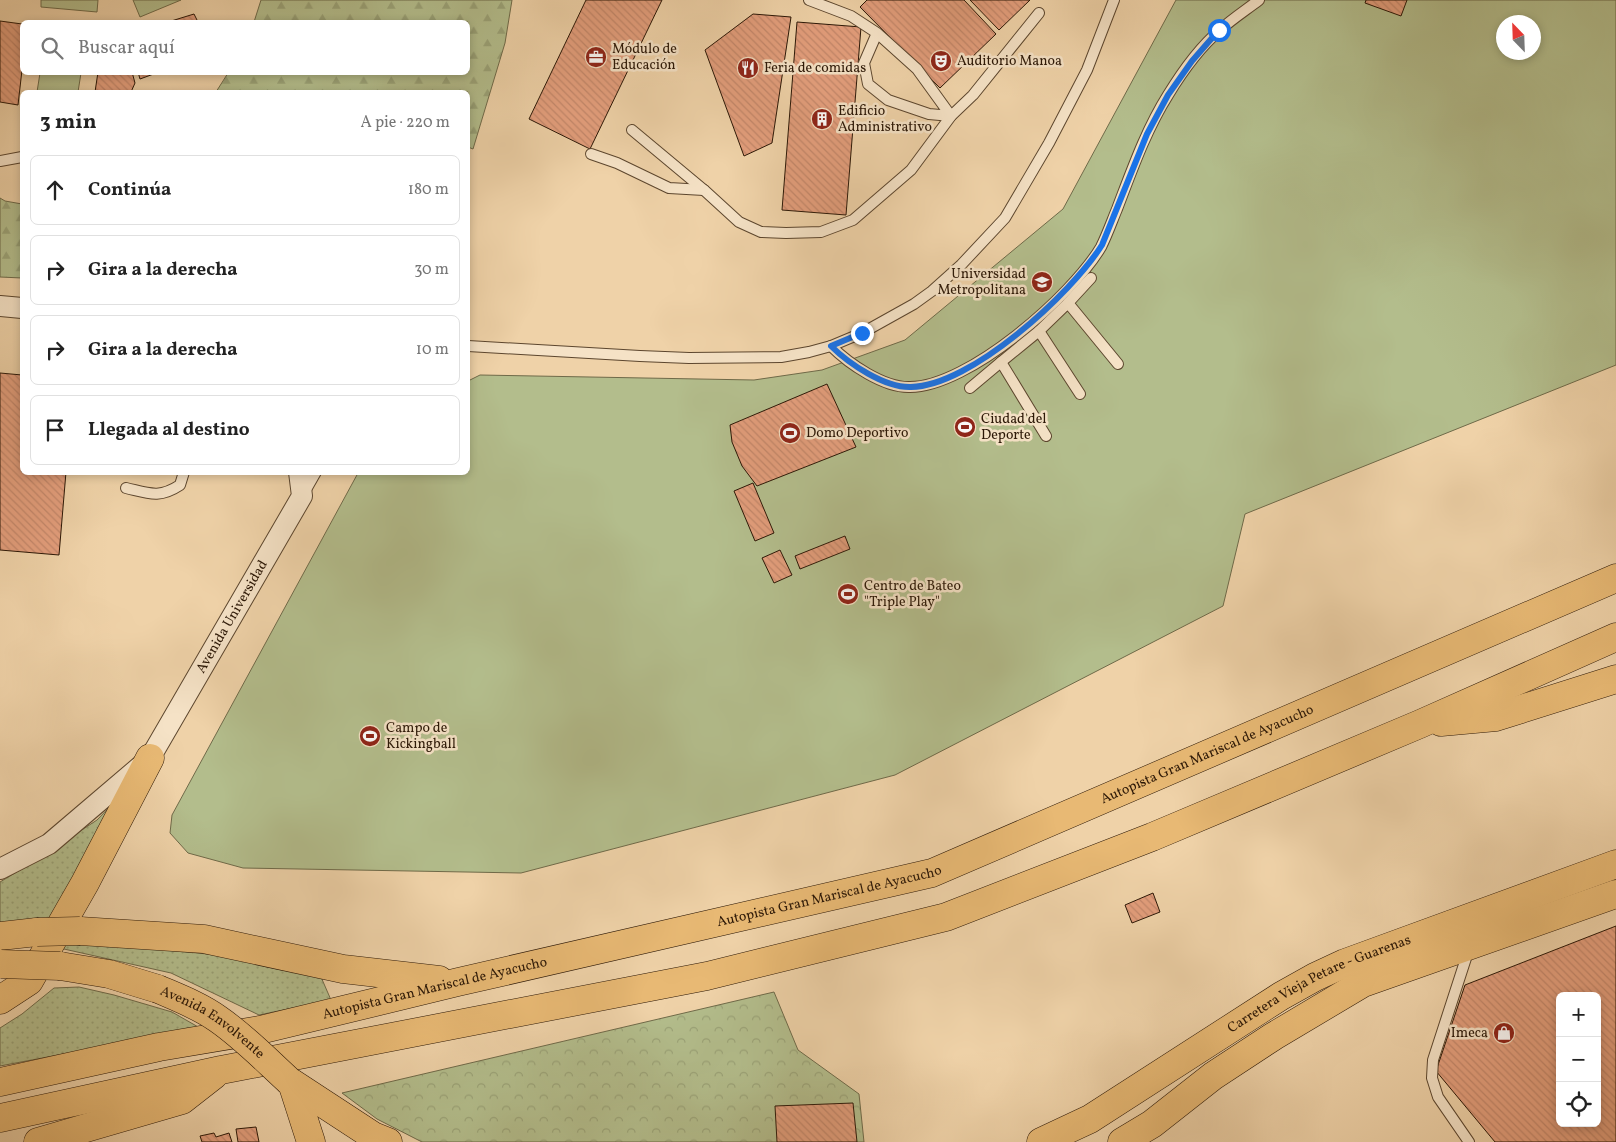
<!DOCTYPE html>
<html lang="es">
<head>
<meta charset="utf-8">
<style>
  body { margin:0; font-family:Vollkorn,serif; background:#f6f6f6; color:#222 }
  .controls { position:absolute; right:15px; bottom:15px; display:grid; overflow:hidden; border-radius:8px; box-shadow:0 2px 8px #0003 }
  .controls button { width:45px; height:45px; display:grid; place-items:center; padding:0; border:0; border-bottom:1px solid #e0e0e0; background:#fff; color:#222; font:25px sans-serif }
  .compass { position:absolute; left:1496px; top:15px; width:45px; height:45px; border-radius:50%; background:#fff; box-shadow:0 2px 8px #0003; rotate:337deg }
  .stop { position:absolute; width:15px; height:15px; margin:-11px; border:4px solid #1a73e8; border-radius:50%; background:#fff }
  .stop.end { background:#1a73e8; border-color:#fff; box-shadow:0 1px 5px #0008 }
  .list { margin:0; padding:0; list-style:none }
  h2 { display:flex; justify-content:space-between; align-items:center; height:65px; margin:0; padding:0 20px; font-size:21px }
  h2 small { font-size:16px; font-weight:400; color:#767676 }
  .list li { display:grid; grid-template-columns:32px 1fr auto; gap:15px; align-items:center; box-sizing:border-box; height:70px; margin:0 10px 10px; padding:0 10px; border:1px solid #e0e0e0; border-radius:8px }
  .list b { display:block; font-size:19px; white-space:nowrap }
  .list em { font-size:16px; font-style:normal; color:#767676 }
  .icon { flex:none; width:28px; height:28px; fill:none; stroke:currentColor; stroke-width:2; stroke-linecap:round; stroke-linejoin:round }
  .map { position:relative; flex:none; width:1616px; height:1142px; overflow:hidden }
  .search { position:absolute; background:#fff; box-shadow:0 2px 8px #0003; left:20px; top:20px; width:450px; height:55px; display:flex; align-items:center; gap:12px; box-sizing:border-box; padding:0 18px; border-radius:8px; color:#767676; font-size:19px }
  .panel { position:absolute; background:#fff; box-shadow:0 2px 8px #0003; left:20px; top:90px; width:450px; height:385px; border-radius:8px }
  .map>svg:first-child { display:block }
  .grass { fill:url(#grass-dots); stroke:#6f6a49 }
  .forest { fill:url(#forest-firs); stroke:#6f6a49 }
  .park { fill:url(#park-crowns); stroke:#6f6a49 }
  .pitch { fill:#b3bd8c; stroke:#6f6a49; fill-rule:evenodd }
  .building { fill:url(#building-back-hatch); stroke:#2b1706; fill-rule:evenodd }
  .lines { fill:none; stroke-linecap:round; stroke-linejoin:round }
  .lane-casing { stroke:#5c462e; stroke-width:12 }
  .street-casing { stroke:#5c462e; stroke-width:22 }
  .primary-casing { stroke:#2b1706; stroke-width:29 }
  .highway-casing { stroke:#2b1706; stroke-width:29 }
  .lane { stroke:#f5e2c6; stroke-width:10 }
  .street { stroke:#f5e2c6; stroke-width:20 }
  .primary { stroke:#e8b974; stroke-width:28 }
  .highway { stroke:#e8b974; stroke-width:28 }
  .primary-bridge-casing { stroke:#2b1706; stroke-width:29; stroke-linecap:butt }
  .highway-bridge-casing { stroke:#2b1706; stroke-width:29; stroke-linecap:butt }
  .primary-bridge { stroke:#e8b974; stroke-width:28 }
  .highway-bridge { stroke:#e8b974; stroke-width:28 }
  .route { stroke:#1a73e8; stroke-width:6 }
  .labels { text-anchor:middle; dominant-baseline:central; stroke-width:5; stroke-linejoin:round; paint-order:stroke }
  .poi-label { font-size:14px; fill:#2b1706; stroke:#f5e2c6; text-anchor:start }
  .street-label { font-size:14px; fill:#2b1706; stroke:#f5e2c6 }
</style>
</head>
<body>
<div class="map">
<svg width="1616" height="1142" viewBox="0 0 1616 1142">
  <defs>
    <pattern id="grass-dots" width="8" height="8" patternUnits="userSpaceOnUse" patternTransform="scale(1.25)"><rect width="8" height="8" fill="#b3bd8c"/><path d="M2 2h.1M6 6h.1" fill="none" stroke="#9aa277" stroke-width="1.8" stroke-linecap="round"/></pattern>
    <pattern id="forest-firs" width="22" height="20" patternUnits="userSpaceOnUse" patternTransform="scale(1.25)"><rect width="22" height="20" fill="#b3bd8c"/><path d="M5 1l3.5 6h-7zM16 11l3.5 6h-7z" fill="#9aa277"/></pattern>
    <pattern id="park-crowns" width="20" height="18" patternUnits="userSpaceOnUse" patternTransform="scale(1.25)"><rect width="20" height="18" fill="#b3bd8c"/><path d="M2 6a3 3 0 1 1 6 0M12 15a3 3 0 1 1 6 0" fill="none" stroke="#9aa277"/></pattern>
    <pattern id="building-back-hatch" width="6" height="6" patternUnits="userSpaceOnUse" patternTransform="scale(1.25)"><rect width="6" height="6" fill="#e39e7c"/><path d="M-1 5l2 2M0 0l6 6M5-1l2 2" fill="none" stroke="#c3876a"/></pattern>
  </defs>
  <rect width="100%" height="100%" fill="#efd2a8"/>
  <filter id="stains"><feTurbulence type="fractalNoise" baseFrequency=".004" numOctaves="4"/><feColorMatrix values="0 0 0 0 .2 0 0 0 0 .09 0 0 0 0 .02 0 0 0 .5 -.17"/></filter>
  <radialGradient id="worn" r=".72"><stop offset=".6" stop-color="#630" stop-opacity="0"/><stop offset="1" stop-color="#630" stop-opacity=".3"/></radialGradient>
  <!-- grass -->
  <g class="grass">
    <path d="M154,761L54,925L0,938V882L30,864L97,820Z"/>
    <path d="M61,937L128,946L217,955L277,969L321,977L331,1000L259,1015L171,973L55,947Z"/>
    <path d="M79,987L114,995L172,1012L200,1028L0,1066V1028L22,1014L54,988Z"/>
  </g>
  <!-- forest -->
  <g class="forest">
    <path d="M261,0H512L505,43L473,149L468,147V92H216L228,73L468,72V22H254Z"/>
    <path d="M0,198L5,201L22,204V278L0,277Z"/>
  </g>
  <!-- park -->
  <path class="park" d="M774,992L798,1050L859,1094L864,1142H422L377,1119L342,1093Z"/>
  <!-- pitch -->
  <g class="pitch">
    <path d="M41,0H98L97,12L41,7Z"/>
    <path d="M133,0H181L140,17Z"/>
    <path d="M1176,0H1616V365L1245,514L1223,606L895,775L521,873L243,868L188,853L170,833L172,815L358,473L468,472V381L480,375L754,380L822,370L905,340L1063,209ZM1504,22H1534V52H1504Z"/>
    <path d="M40,73H81L78,92H37Z"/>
  </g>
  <!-- building -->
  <g class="building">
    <path d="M586,0H662L590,149L529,119Z"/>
    <path d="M867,0H964L996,34L940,88L860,7Z"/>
    <path d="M970,0H1030L999,30Z"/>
    <path d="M1366,0H1407L1401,16L1365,3Z"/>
    <path d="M194,14L198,22H168Z"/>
    <path d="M753,14L791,17L772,143L744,156L705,50Z"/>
    <path d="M0,21L22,24V70L18,105L0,102Z"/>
    <path d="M797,22L861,27L846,215L782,210Z"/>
    <path d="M98,72H132L135,83L131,92H95Z"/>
    <path d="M138,72H159L140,79Z"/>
    <path d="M0,373L22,375V472H66L59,555L0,550Z"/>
    <path d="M827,384L856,447L757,486L742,466L732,442L730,425Z"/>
    <path d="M753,483L774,533L755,541L734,491Z"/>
    <path d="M845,536L850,549L800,569L795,556Z"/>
    <path d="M780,550L792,575L774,583L762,558Z"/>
    <path d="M1153,893L1160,912L1132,923L1125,905Z"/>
    <path d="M1616,926V1142H1495L1436,1071L1465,985ZM1560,996H1597V1123H1560Z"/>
    <path d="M853,1103L857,1142H777L775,1106Z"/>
    <path d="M256,1127L259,1142H238L236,1129Z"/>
    <path d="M214,1133L216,1137L229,1133L232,1142H202L200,1136Z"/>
  </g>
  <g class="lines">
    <!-- lane casing -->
    <g class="lane-casing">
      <g id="lane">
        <path d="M809,0L851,16L877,33L917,69L951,116L929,114L888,100L868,84L864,63L877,33"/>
        <path d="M632,130L704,190L739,222L761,232L786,233L821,232L853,220L911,170L951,116L973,95L1039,13"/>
        <path d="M591,154L617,163L669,188L704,190"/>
        <path d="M0,161L22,157"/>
        <path d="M1068,303L1091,278"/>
        <path d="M1039,331L1068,303L1118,364"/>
        <path d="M468,346L640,356L689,358L781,357L809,352L831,346L862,333L914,304L932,291L961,265L1005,218L1049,143L1087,70L1114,0"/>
        <path d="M831,346C849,364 884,388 910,387C968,387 1072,296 1101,247C1107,235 1112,221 1117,209C1132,170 1146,130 1168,95C1182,72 1200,47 1220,30C1232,19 1246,10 1259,0"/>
        <path d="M1001,362L1039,331L1080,394"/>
        <path d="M970,388L1001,362L1046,436"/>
        <path d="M126,488C148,493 159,499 180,485L184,472"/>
        <path d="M304,493L316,472"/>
        <path d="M1469,949L1433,1060L1432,1078L1438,1097L1469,1142"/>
      </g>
    </g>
    <!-- street casing -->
    <g class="street-casing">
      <g id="street">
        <path d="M0,306L22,308"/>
        <path id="s1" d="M0,869L49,844L150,758L302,496L299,472"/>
      </g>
    </g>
    <!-- primary casing -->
    <g class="primary-casing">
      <g id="primary">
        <path d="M60,966L109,974L158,989"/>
        <path d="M289,1081L373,1136L388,1142"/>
        <path d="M293,1086L311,1142"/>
        <path id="s2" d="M1041,1142L1090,1119L1281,996L1315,977L1345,963L1616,864"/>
        <path d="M1122,1142L1152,1124L1213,1076L1274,1036L1363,983L1616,894"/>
      </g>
    </g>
    <!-- highway casing -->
    <g class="highway-casing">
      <g id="highway">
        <path d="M1441,722L1496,717L1616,679"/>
        <path d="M80,931L204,939L343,969L439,980"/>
        <path d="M0,936L37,932"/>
        <path d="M0,1000L29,981L85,883L150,758"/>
        <path id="s3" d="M0,1082L159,1047L260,1030L458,982L932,873L1616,578"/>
        <path d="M0,1118L221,1070L707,976L946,917L1152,837L1420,724L1616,637"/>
        <path d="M38,1142L182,1100L214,1075"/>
      </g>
    </g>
    <!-- lane -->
    <use href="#lane" class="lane"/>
    <!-- street -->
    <use href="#street" class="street"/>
    <!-- primary -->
    <use href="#primary" class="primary"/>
    <!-- highway -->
    <use href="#highway" class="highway"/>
    <!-- primary-bridge casing -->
    <g class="primary-bridge-casing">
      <g id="primary-bridge">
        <path d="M1,964L60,966"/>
        <path id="s4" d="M158,989C179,998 200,1006 218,1019C244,1037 266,1060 289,1081"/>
      </g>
    </g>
    <!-- highway-bridge casing -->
    <g class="highway-bridge-casing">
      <path id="highway-bridge" d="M37,932L80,931"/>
    </g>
    <!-- primary-bridge -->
    <use href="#primary-bridge" class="primary-bridge"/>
    <!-- highway-bridge -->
    <use href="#highway-bridge" class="highway-bridge"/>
  </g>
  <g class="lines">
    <!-- route -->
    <path class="route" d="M862,333L831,346C849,364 885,388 911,387C971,386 1071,294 1102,245L1147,134L1168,95L1192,61L1219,30"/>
  </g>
  <!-- icons -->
  <defs>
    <g id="office-disc" transform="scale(1.125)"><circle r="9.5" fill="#8f2418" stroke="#f5e2c6"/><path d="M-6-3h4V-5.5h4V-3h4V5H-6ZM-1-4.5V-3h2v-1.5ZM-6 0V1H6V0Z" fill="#fff"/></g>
    <g id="theatre-disc" transform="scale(1.125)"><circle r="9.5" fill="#8f2418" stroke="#f5e2c6"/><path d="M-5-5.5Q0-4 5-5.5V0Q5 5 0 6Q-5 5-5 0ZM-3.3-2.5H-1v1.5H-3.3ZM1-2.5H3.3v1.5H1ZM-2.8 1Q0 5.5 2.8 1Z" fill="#fff"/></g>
    <g id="restaurant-disc" transform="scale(1.125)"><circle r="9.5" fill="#8f2418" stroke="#f5e2c6"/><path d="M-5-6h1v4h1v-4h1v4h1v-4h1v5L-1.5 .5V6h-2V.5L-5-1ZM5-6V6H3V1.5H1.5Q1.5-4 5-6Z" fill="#fff"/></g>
    <g id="building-disc" transform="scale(1.125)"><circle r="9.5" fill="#8f2418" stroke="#f5e2c6"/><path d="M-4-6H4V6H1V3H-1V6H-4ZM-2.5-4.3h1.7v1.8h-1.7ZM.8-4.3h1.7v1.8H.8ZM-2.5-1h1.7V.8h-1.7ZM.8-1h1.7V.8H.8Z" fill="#fff"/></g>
    <g id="university-disc" transform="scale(1.125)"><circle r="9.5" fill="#8f2418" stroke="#f5e2c6"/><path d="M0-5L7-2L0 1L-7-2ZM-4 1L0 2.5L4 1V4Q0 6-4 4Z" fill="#fff"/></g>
    <g id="stadium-disc" transform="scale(1.125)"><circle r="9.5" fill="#8f2418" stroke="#f5e2c6"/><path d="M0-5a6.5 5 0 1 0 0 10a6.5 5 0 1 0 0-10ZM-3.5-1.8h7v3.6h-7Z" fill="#fff"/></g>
    <g id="shop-disc" transform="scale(1.125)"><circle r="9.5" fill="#8f2418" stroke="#f5e2c6"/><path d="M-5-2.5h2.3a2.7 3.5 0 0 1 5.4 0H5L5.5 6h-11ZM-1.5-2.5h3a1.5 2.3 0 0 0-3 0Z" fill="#fff"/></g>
  </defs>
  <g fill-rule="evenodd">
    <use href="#office-disc" x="596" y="57"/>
    <use href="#theatre-disc" x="941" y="61"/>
    <use href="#restaurant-disc" x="748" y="68"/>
    <use href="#building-disc" x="822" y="119"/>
    <use href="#university-disc" x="1042" y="282"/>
    <use href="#stadium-disc" x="965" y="427"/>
    <use href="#stadium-disc" x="790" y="433"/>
    <use href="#stadium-disc" x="848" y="594"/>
    <use href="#stadium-disc" x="370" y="736"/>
    <use href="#shop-disc" x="1504" y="1033"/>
  </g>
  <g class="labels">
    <!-- poi labels -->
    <g class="poi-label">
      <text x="612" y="49">Módulo de<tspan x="612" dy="16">Educación</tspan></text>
      <text x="957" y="61">Auditorio Manoa</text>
      <text x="764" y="68">Feria de comidas</text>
      <text x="838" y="111">Edificio<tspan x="838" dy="16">Administrativo</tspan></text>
      <text x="1026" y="274" text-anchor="end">Universidad<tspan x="1026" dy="16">Metropolitana</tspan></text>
      <text x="981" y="419">Ciudad del<tspan x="981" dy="16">Deporte</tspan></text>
      <text x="806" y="433">Domo Deportivo</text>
      <text x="864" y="586">Centro de Bateo<tspan x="864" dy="16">"Triple Play"</tspan></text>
      <text x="386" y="728">Campo de<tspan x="386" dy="16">Kickingball</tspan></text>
      <text x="1488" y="1033" text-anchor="end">Imeca</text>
    </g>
    <!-- street labels -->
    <g class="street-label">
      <text stroke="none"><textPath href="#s1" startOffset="351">Avenida Universidad</textPath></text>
      <text stroke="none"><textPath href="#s3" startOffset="1255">Autopista Gran Mariscal de Ayacucho</textPath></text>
      <text stroke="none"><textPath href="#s3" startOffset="850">Autopista Gran Mariscal de Ayacucho</textPath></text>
      <text stroke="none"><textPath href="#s2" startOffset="321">Carretera Vieja Petare - Guarenas</textPath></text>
      <text stroke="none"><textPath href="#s3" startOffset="445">Autopista Gran Mariscal de Ayacucho</textPath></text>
      <text stroke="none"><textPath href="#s4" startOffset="64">Avenida Envolvente</textPath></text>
    </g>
  </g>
  <rect width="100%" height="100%" filter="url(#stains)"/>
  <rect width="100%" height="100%" fill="url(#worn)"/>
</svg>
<div class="controls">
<button>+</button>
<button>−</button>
<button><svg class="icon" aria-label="locate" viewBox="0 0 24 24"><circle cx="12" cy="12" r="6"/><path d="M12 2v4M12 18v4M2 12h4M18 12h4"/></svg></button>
</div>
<svg class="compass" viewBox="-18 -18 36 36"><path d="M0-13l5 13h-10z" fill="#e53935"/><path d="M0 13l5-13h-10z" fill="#767676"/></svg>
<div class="stop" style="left:1219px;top:30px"></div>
<div class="stop end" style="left:862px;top:333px"></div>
<div class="search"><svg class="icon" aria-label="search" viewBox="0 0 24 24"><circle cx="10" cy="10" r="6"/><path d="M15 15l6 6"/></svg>Buscar aquí</div>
<section class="panel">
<h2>3 min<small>A pie · 220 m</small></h2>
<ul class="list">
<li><svg class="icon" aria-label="ahead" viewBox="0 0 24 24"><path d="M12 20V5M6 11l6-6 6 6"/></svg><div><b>Continúa</b></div><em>180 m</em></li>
<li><svg class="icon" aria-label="right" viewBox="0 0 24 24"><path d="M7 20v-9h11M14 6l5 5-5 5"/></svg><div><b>Gira a la derecha</b></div><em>30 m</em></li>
<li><svg class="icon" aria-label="right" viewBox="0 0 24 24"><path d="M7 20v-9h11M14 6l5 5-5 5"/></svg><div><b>Gira a la derecha</b></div><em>10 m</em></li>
<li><svg class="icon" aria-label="arrive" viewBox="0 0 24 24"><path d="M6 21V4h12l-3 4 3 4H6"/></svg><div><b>Llegada al destino</b></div></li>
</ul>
</section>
</div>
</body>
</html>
